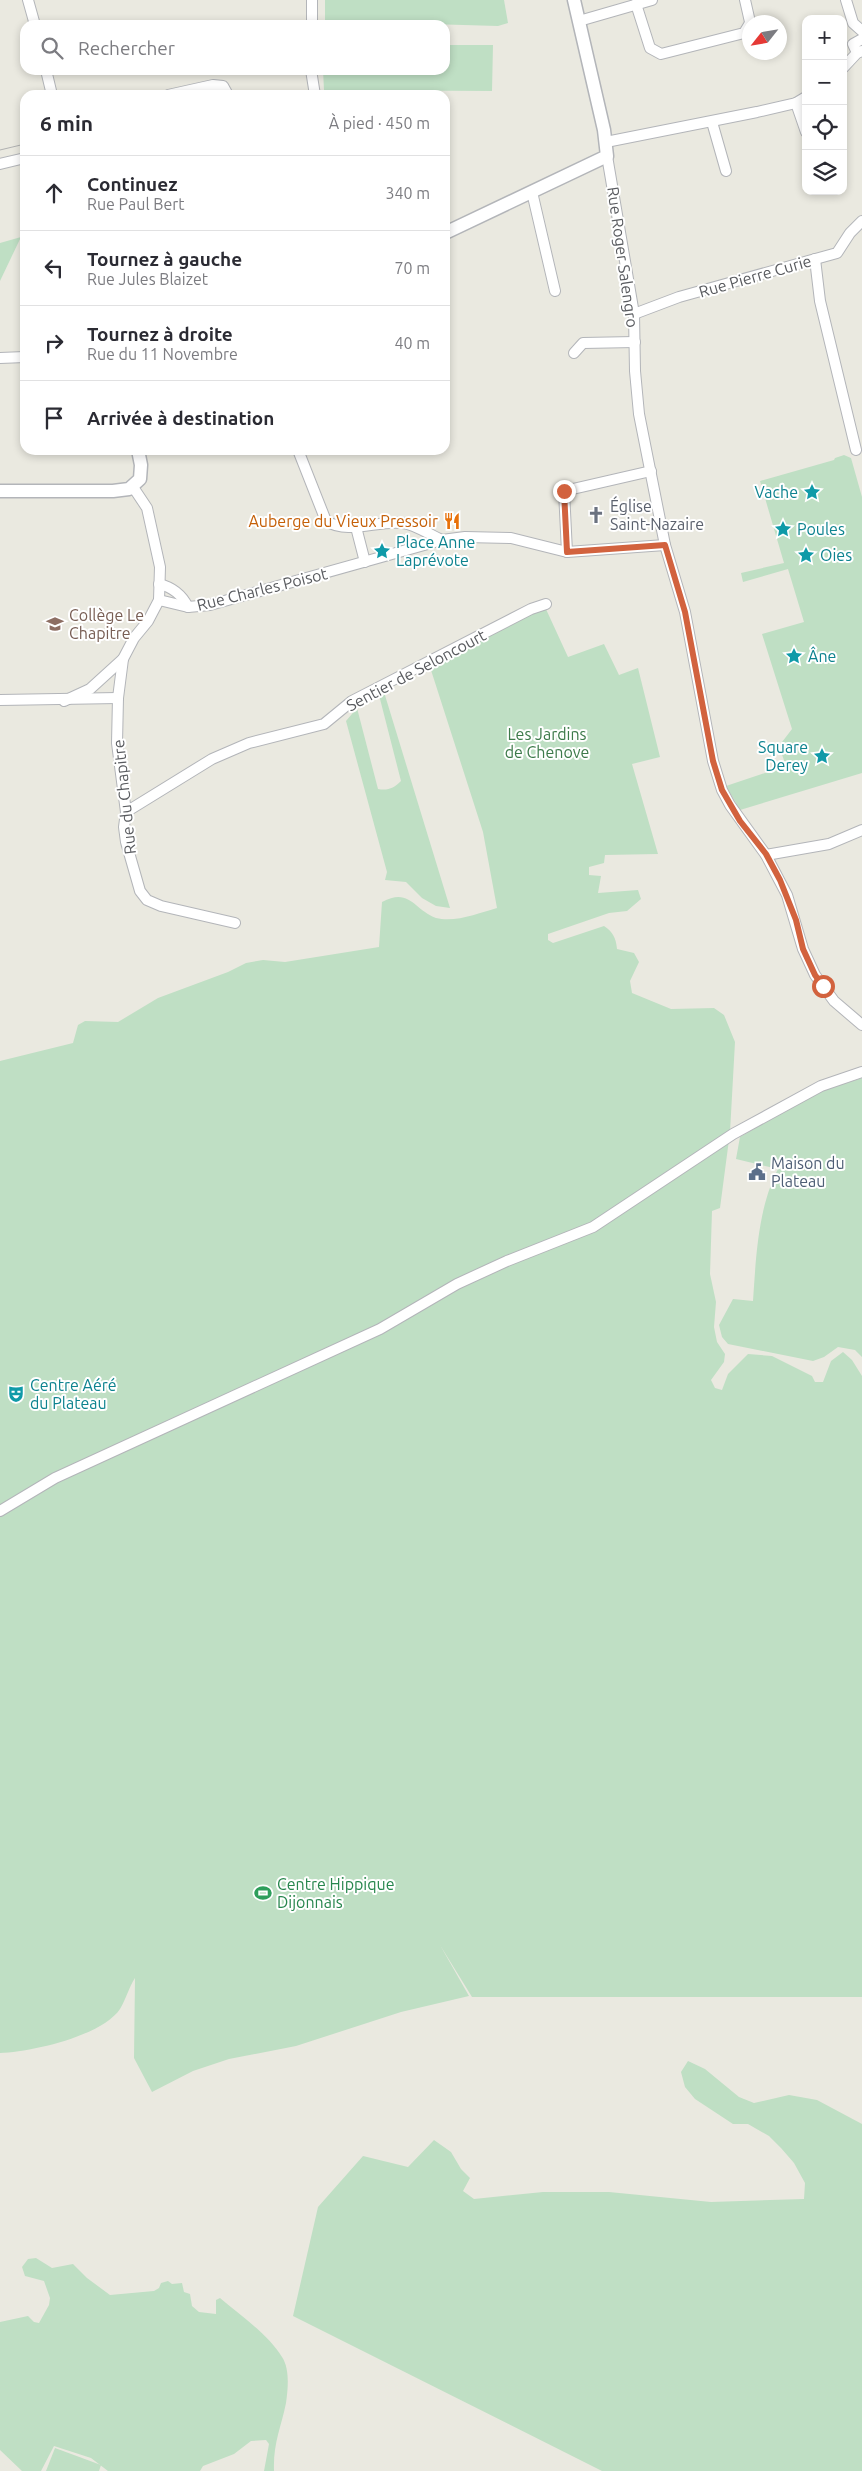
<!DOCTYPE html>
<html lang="fr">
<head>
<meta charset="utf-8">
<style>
  body { margin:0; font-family:Ubuntu,sans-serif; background:#f2f2f3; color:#2b2b33 }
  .controls { position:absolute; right:15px; top:15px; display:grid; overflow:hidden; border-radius:10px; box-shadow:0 2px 8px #0003 }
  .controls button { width:45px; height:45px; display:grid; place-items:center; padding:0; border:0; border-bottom:1px solid #e1e1e2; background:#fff; color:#2b2b33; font:25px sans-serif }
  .compass { position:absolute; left:742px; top:15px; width:45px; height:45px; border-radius:50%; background:#fff; box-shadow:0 2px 8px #0003; rotate:239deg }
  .stop { position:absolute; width:15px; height:15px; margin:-11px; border:4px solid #d2623e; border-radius:50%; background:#fff }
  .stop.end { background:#d2623e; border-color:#fff; box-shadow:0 1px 5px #0008 }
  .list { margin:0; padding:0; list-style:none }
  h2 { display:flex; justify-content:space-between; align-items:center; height:65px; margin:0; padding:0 20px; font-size:21px }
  h2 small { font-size:16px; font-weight:400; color:#7c7c81 }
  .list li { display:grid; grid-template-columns:32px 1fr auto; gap:15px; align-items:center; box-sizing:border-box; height:75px; padding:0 20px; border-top:1px solid #e1e1e2 }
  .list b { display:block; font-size:19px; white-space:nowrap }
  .list p { margin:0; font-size:16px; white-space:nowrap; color:#7c7c81 }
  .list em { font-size:16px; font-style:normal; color:#7c7c81 }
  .icon { flex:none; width:28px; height:28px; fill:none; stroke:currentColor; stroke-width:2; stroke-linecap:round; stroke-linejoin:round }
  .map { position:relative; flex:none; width:862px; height:2471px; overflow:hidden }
  .search { position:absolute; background:#fff; box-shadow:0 2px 8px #0003; left:20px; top:20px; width:430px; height:55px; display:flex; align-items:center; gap:12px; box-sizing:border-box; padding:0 18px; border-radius:15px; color:#7c7c81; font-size:19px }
  .panel { position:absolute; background:#fff; box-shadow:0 2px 8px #0003; left:20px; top:90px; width:430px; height:365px; border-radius:15px }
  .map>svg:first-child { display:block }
  .green { fill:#bfdfc4 }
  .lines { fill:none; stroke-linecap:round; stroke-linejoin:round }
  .minor-casing { stroke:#b3b5b9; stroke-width:12 }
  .tertiary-casing { stroke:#b3b5b9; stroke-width:15 }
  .minor { stroke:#fff; stroke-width:10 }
  .tertiary { stroke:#fff; stroke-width:12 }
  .tram { stroke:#b1b2b2; stroke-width:1 }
  .route { stroke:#d2623e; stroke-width:6 }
  .labels { text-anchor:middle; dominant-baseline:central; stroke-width:4; stroke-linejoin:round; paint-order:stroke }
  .street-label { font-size:16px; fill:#595b5f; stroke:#fff }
  .culture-label { font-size:16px; fill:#0d838f; stroke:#fff; text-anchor:start }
  .worship-label { font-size:16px; fill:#5b616d; stroke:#fff; text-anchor:start }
  .food-label { font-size:16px; fill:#c56008; stroke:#fff; text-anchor:end }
  .education-label { font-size:16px; fill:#785e54; stroke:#fff; text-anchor:start }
  .park-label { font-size:16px; fill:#3d7a4a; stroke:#fff }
  .service-label { font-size:16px; fill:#4e5e75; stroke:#fff; text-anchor:start }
  .leisure-label { font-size:16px; fill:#27864d; stroke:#fff; text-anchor:start }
</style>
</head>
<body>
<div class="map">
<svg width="862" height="2471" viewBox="0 0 862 2471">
  <rect width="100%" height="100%" fill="#eae9e0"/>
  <!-- green -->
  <g class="green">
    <path d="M325,0H504L508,23L498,26L325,21Z"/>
    <path d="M445,45H493L492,91L324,90L323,70H445Z"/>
    <path d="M21,237L0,281V243Z"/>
    <path d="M844,455L851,458L862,497V773L740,810L726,786L786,766L779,746L792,729L762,634L804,622L788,569L743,582L741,573L784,563L760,481L834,460L835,458Z"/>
    <path d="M545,607L568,657L604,644L619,675L638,668L660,757L632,764L658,854L605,855L604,863L589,867V875L601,876L598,893L638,890L641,899L627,911L609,913L548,934V940L553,943L604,926C613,932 616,938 617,949L634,953L639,962L630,981L632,993L671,1009L714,1008L724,1015L735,1042L730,1132L720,1208L712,1211L710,1274L716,1302L714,1327L717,1342L725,1354L724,1362L711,1380L715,1388L722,1390L728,1374L748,1354L772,1356L812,1376L815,1382H823L831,1361L843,1352L852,1360L862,1376V1997H472L440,1945L469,1996L401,2012L296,2046L229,2059L193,2071L152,2092L134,2058L135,1978C129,1987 126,1999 120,2009C102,2036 31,2052 0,2053V1061L73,1043L78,1025L85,1021L118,1022L158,998L228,972L246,963L263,960L285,962L379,947L382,902C410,887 414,910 436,918C455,923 479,913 497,908L483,832L430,667Z"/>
    <path d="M384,692L450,908L436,906L422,898L406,882L385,880L387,872L346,721L357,708L378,789C388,791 394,788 401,781L379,695Z"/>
    <path d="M862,1078V1357L855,1350L838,1347L824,1357L813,1361L728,1344L722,1337L719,1325L733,1299L753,1301C756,1257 758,1208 778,1169L736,1159L740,1137L815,1093Z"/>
    <path d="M688,2061L705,2069L739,2097L754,2103L789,2095L817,2100L862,2124V2471H602L293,2316L318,2207L363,2156L408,2167L434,2140L451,2152L461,2169L470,2178L463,2191L474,2199L543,2192H609L711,2202L804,2199L805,2183L794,2163L781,2148L769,2136L748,2124H733L695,2099L685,2087L681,2072Z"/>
    <path d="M36,2258L52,2268L73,2264L87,2278L110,2295L154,2291L159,2288L161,2283L168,2281L172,2284L182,2283L184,2292L190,2294L192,2306L199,2312L216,2314V2300L220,2298C241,2316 268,2334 282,2357C290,2369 288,2389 286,2403C281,2428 273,2443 274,2471H264L269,2444L266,2440L251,2441L234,2454L203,2466L200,2471H108L91,2458L54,2446L41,2471H22L0,2450V2322L28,2316L34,2322L39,2323L49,2305L50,2298L44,2281L25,2276L22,2267L28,2259Z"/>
    <path d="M55,2448L101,2465L99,2471H46Z"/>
  </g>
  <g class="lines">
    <!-- minor casing -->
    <g class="minor-casing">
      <g id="minor">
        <path d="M28,0L35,25"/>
        <path d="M745,0L750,22"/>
        <path d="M846,0L853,23L862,31"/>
        <path d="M636,4L650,48L661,54L744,33L750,23"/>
        <path d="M579,21L652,0"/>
        <path d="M312,25V0"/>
        <path d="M857,53L853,44L862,39"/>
        <path d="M843,68L857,53L862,51"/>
        <path d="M46,70L52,95"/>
        <path d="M311,70L315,95"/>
        <path d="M168,95L213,85L223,86L228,95"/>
        <path d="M796,103L806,132"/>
        <path d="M712,122L726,171"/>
        <path d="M606,142L757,112L796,103L806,97"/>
        <path d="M607,156L634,314L635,371L639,414L665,545L685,612L713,761L722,790L730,805L766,855L787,895L803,949L815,975L834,1001L862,1025"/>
        <path d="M0,164L25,158"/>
        <path d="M532,192L555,291"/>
        <path d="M815,259L820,301L856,450"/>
        <path d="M634,314L679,297L837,253L850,233L862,221"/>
        <path d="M574,353L583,343L635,342"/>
        <path d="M0,358L25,357"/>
        <path d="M298,450L326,521C349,535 377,520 402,523C415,524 430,535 442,540"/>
        <path d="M356,527L365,562"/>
        <path d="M567,552L564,491L651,471"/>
        <path d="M159,584C172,587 182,595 188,607"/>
        <path d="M159,600L188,607L210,605L442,540L465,537L511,538L567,552L665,545"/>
        <path d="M123,659L118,698L117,743L126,812L124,827L126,842L140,891L147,900L161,906L235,923"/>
        <path d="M0,700L118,698"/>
        <path d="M64,701L90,689L123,659L134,638L148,621L159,600L160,567L147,508L133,487"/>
        <path d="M126,812L212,759L249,743L324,724L352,701L531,609L546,604"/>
        <path d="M766,855L829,844L862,830"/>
        <path d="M0,1511L55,1478L380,1329L457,1284L507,1261L593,1227L733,1134L821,1086L862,1072"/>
      </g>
    </g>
    <!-- tertiary casing -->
    <g class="tertiary-casing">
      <g id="tertiary">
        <path d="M445,233L607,156L604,130L574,0"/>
        <path d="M0,491H113L129,489L140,479L141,465L138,450"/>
      </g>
    </g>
    <!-- minor -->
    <use href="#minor" class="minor"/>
    <!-- tertiary -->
    <use href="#tertiary" class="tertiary"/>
    <!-- tram -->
    <path class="tram" d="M0,150L25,144"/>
  </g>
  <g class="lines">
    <!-- route -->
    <path class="route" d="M564,491L567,552L665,545L685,612L713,761L722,790L740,821L766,854L780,880L796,920L803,949L815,975L823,986"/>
  </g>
  <!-- icons -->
  <defs>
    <g id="sight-bare" transform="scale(1.35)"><path d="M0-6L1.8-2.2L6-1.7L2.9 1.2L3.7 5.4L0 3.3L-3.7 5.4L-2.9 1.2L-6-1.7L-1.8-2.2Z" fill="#0f9aa8" stroke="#fff" stroke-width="2.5" paint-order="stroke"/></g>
    <g id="church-bare" transform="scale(1.35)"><path d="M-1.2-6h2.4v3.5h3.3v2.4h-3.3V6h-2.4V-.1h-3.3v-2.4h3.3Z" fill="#6b7280" stroke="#fff" stroke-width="2.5" paint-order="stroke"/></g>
    <g id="restaurant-bare" transform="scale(1.35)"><path d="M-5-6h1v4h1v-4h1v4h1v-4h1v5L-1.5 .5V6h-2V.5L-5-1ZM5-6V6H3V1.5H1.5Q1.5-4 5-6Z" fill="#e8710a" stroke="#fff" stroke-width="2.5" paint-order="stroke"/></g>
    <g id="school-bare" transform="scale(1.35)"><path d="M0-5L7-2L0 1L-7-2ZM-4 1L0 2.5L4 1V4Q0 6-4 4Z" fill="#8d6e63" stroke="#fff" stroke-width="2.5" paint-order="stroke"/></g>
    <g id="civic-bare" transform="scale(1.35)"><path d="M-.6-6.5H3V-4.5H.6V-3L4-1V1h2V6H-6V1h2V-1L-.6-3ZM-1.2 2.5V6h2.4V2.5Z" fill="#5c6f8a" stroke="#fff" stroke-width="2.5" paint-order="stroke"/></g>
    <g id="theatre-bare" transform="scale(1.35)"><path d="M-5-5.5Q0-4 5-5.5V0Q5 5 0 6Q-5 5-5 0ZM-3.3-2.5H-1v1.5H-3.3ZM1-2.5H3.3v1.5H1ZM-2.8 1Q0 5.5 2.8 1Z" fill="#0f9aa8" stroke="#fff" stroke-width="2.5" paint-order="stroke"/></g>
    <g id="stadium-bare" transform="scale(1.35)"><path d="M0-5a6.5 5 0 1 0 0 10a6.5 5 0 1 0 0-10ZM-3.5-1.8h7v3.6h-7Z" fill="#2e9e5b" stroke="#fff" stroke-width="2.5" paint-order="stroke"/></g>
  </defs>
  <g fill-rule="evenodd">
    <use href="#sight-bare" x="812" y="492"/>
    <use href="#church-bare" x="596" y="515"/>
    <use href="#restaurant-bare" x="452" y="521"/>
    <use href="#sight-bare" x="783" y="529"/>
    <use href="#sight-bare" x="382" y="551"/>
    <use href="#sight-bare" x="806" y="555"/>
    <use href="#school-bare" x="55" y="624"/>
    <use href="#sight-bare" x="794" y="656"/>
    <use href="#sight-bare" x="822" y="756"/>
    <use href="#civic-bare" x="757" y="1172"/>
    <use href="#theatre-bare" x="16" y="1394"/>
    <use href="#stadium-bare" x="263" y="1893"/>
  </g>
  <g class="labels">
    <!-- street labels -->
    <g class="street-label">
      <text transform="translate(623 257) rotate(82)">Rue Roger Salengro</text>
      <text transform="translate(755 276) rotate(-16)">Rue Pierre Curie</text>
      <text transform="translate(262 589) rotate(-14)">Rue Charles Poisot</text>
      <text transform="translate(416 670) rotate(-28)">Sentier de Seloncourt</text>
      <text transform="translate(124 797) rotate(-96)">Rue du Chapitre</text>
    </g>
    <!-- culture labels -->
    <g class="culture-label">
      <text x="798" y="492" text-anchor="end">Vache</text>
      <text x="797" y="529">Poules</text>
      <text x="396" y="542">Place Anne<tspan x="396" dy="18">Laprévote</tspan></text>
      <text x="820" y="555">Oies</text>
      <text x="808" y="656">Âne</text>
      <text x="808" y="747" text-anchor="end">Square<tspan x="808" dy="18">Derey</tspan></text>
      <text x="30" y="1385">Centre Aéré<tspan x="30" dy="18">du Plateau</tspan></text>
    </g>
    <!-- worship labels -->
    <g class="worship-label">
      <text x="610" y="506">Église<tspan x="610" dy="18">Saint-Nazaire</tspan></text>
    </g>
    <!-- food labels -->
    <g class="food-label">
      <text x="438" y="521">Auberge du Vieux Pressoir</text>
    </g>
    <!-- education labels -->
    <g class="education-label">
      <text x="69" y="615">Collège Le<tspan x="69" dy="18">Chapitre</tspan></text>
    </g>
    <!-- park labels -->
    <g class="park-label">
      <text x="547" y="734">Les Jardins<tspan x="547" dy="18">de Chenove</tspan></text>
    </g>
    <!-- service labels -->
    <g class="service-label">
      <text x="771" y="1163">Maison du<tspan x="771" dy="18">Plateau</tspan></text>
    </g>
    <!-- leisure labels -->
    <g class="leisure-label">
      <text x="277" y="1884">Centre Hippique<tspan x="277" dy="18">Dijonnais</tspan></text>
    </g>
  </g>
</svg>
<div class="controls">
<button>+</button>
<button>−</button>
<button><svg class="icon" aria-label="locate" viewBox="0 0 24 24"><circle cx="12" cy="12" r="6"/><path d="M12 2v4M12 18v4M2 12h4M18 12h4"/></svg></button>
<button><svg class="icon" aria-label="layers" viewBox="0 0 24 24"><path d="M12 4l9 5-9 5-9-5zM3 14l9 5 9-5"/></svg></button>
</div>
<svg class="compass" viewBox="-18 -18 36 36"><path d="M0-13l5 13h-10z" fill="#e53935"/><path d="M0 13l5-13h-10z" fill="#7c7c81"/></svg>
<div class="stop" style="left:823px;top:986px"></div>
<div class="stop end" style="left:564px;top:491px"></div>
<div class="search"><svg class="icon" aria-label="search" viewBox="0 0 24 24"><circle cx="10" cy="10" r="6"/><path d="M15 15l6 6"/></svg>Rechercher</div>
<section class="panel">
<h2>6 min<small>À pied · 450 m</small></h2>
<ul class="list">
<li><svg class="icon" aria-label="ahead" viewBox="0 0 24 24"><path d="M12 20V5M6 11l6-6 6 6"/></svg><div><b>Continuez</b><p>Rue Paul Bert</p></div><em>340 m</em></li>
<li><svg class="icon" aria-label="left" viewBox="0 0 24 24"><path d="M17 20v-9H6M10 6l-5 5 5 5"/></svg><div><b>Tournez à gauche</b><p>Rue Jules Blaizet</p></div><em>70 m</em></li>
<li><svg class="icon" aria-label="right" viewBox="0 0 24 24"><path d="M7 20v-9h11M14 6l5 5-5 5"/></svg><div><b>Tournez à droite</b><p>Rue du 11 Novembre</p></div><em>40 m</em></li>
<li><svg class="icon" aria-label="arrive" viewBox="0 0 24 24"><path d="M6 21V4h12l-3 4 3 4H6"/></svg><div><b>Arrivée à destination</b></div></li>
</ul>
</section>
</div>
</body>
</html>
